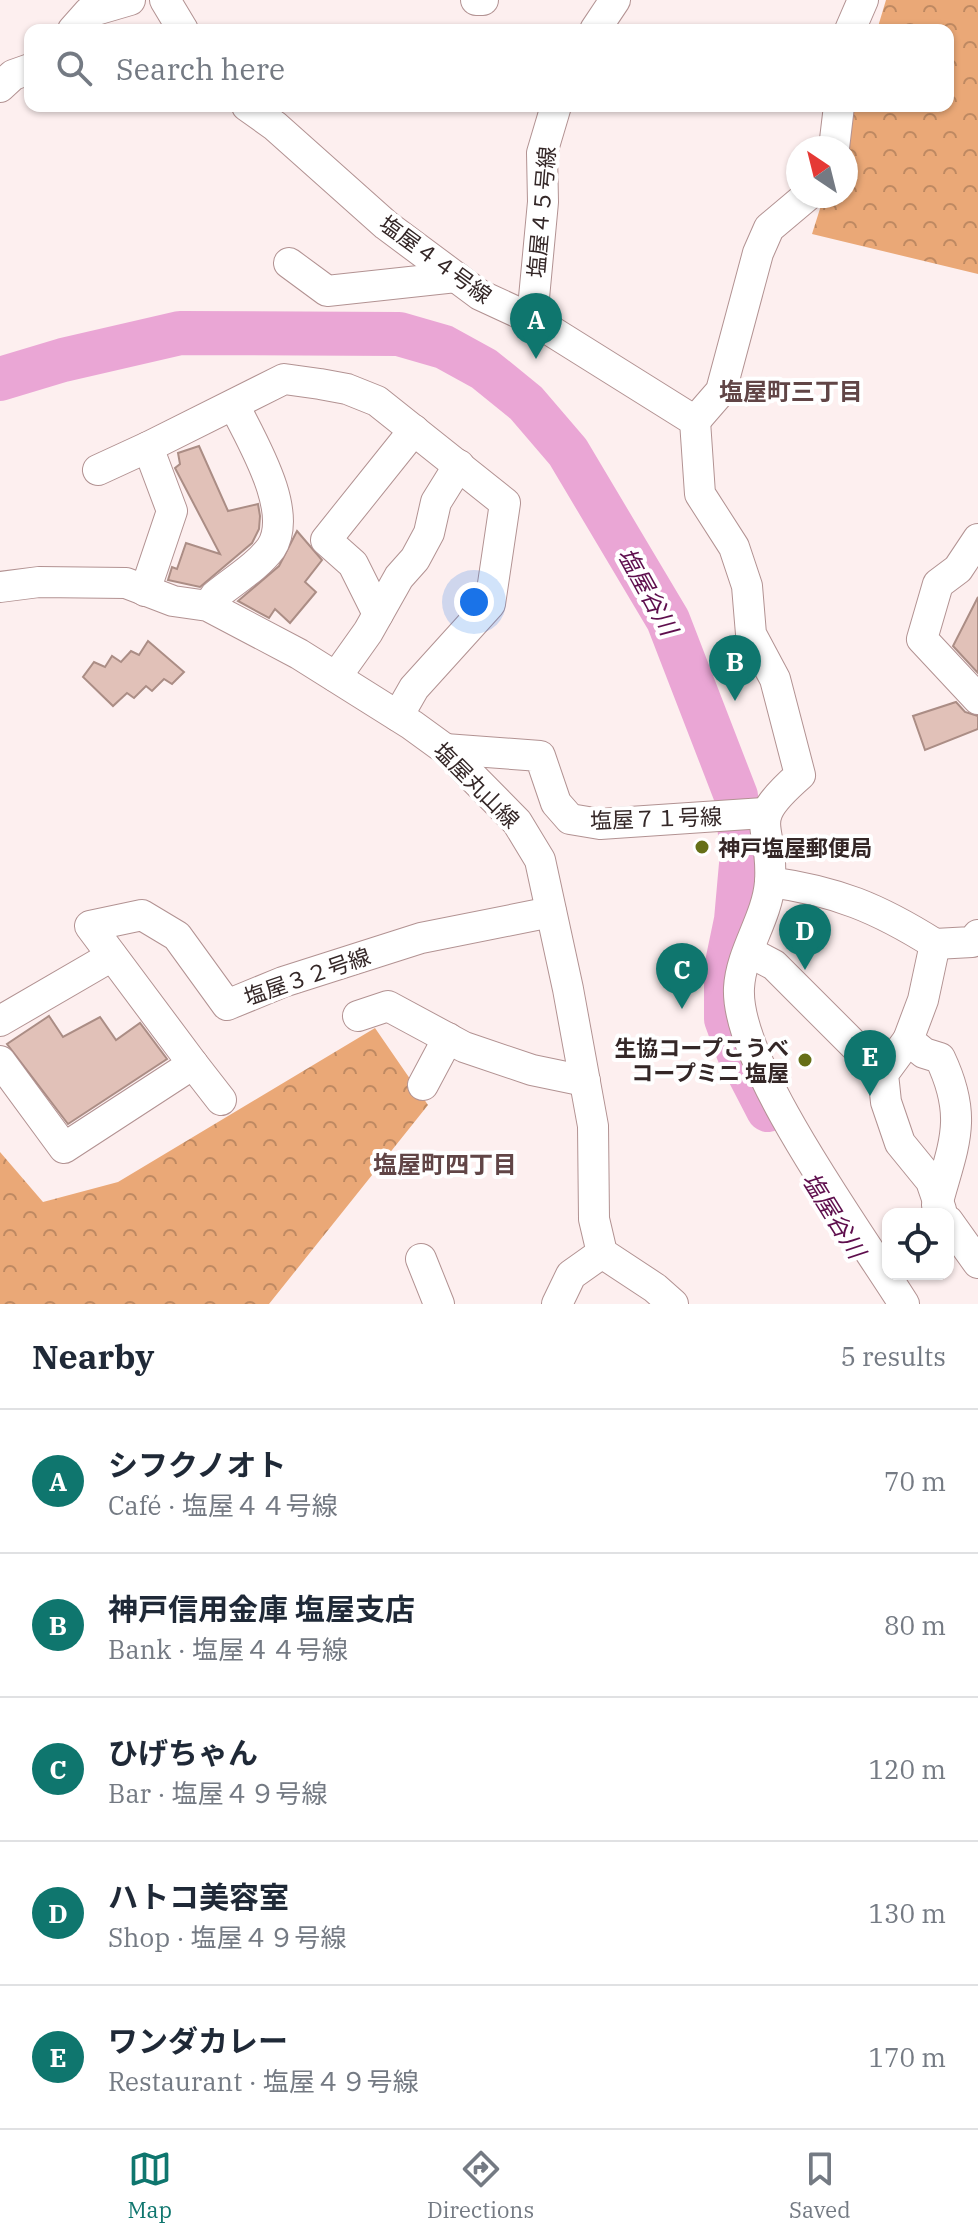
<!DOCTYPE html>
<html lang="en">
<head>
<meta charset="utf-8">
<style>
  body { margin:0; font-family:"IBM Plex Serif","Noto Sans JP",serif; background:#f6f6f7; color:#1f2937 }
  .controls { position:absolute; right:24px; bottom:24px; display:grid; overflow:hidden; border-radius:16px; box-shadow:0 2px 6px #0004 }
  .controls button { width:72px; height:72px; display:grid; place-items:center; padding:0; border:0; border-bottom:2px solid #e0e1e3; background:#fff; color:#1f2937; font:40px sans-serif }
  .compass { position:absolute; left:786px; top:136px; width:72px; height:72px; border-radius:50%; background:#fff; box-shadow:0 2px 6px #0004; rotate:325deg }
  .you { position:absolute; left:474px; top:602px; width:28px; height:28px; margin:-20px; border:6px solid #fff; border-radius:50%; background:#1a73e8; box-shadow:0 0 0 12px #1a73e833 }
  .badge { display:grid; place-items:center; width:52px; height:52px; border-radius:50%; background:#0f766e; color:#fff; font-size:26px; font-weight:700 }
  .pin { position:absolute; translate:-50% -66px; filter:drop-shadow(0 2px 4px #0008) }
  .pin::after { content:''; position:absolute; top:42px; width:28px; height:24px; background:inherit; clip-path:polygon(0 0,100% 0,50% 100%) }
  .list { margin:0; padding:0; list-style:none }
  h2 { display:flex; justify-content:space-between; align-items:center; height:104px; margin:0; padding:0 32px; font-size:34px }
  h2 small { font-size:26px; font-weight:400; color:#747a83 }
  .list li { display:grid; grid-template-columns:52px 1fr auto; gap:24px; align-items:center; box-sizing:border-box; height:144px; padding:0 32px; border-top:2px solid #e0e1e3 }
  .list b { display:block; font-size:30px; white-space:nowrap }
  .list p { margin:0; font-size:26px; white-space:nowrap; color:#747a83 }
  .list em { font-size:26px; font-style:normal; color:#747a83 }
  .icon { flex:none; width:44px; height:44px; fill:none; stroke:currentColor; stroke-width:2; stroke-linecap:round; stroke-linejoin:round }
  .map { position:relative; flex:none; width:978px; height:1304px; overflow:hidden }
  .search { position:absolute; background:#fff; box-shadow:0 2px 6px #0004; left:24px; right:24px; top:24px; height:88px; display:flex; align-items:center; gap:20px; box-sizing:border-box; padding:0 28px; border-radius:16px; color:#747a83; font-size:30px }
  .sheet { height:824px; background:#fff }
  nav { display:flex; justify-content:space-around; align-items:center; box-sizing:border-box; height:112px; border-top:2px solid #e0e1e3; background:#fff; font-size:22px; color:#747a83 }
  nav a { display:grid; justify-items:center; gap:4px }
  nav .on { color:#0f766e }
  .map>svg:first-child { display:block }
  .forest { fill:url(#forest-crowns) }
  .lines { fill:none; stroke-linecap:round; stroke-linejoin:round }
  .river { stroke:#eaa6d5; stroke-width:44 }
  .building { fill:#e1c1b8; stroke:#ab8d85; stroke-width:2 }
  .minor-casing { stroke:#b29292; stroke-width:32 }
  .minor { stroke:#fff; stroke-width:30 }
  .poi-dot { fill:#666f17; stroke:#fff; stroke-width:3 }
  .labels { text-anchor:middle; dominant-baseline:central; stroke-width:8; stroke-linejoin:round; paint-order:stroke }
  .street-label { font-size:22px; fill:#342727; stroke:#fff }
  .poi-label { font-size:22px; font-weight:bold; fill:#342727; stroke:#fff; text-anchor:start }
  .neighbourhood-label { font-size:24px; font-weight:bold; fill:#614546; stroke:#fff }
  .water-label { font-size:24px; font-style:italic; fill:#5e0e4d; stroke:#fff }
</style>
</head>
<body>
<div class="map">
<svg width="978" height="1304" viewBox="0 0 978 1304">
  <defs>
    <pattern id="forest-crowns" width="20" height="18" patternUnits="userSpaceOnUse" patternTransform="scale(2)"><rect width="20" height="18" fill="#eaa877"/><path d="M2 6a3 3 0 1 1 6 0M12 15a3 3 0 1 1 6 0" fill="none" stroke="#be8962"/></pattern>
  </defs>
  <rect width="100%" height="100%" fill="#fdefef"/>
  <!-- forest -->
  <g class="forest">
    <path d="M886,0H978V274L812,234L824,196H846V148L853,106H948V30H877Z"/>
    <path d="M375,1028L428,1105L269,1304H0V1152L43,1202L118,1182Z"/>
  </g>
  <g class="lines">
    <!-- river -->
    <path class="river" d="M0,379L63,360L180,333L399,334L444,347L484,369L526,403L568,452L668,620L736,796L742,853L736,920L726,968V1019L738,1052L768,1110"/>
  </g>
  <!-- building -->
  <g class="building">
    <path d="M199,446L228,511L258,504L260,516L259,529L252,543L200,587L168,580L172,567L177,569L186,543L220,554L175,468L180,464L178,453Z"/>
    <path d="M297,531L322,560L305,582L316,592L290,623L275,609L269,618L238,601L279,566Z"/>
    <path d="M978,597V673L953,646Z"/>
    <path d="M148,641L184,672L172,684L164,679L152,691L146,686L134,698L127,693L113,706L83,677L94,662L105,667L112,656L121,662L131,651L139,655Z"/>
    <path d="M956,702L965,712L978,716V729L925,750L913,716Z"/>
    <path d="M49,1016L63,1037L100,1017L116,1040L140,1023L167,1059L68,1124L7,1044Z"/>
  </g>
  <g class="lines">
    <!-- minor casing -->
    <g class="minor-casing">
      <g id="minor">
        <path d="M165,0L183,30"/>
        <path d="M476,0H483"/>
        <path d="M73,30L89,12L130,0"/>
        <path d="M595,30L615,0"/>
        <path d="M850,30L863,0"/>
        <path d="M0,87L13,75L30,69"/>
        <path d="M247,106L275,126L386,225L480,295L532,319L695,421L700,494L734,547L747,586L751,634L775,679L800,775C743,825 774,820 770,882C767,919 741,951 739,988C735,1064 861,1235 904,1304"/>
        <path d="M834,148L839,106"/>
        <path d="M289,263L327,291L456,277"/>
        <path d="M532,319L543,202L542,153L556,106"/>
        <path d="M695,421L721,391L758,253L769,228L807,196"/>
        <path d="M98,470L148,447"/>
        <path d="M978,539L958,569L938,584L922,639L978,699"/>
        <path d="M0,587L39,582L126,583L173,601L208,606L299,654L412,725L445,749L517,822L540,860L568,989L593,1126L594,1219L602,1253L655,1288L673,1304"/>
        <path d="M145,591L172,511L148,447L284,379L320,384L347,389L377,401L505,503L490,604L414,688L398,716"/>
        <path d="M208,606L215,596C233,581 257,567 271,548C295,511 251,440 234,405"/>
        <path d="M378,614L353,564L326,540L414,430"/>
        <path d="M336,677L368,632L399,577L415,559L429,533L436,502L459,465"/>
        <path d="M445,749L540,756L556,803L570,819L600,824L764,813"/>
        <path d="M770,882C836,891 878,908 935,944"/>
        <path d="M935,944L923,1000L908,1040L924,1053L940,1058C969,1119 953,1145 937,1205"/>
        <path d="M935,944L972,942L978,935"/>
        <path d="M749,952L774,965L883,1074"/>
        <path d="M358,1016L388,1006L464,1047L532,1070L585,1081"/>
        <path d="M0,1021L112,956"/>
        <path d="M908,1040L883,1074L886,1102L900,1143L931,1181L941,1210"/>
        <path d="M0,1061L64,1148L193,1064L90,926L142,915L177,936L227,1005L283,982L421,938L551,912"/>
        <path d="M193,1064L221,1100"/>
        <path d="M423,1085L448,1038"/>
        <path d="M948,1221L978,1263"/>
        <path d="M421,1259L439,1304"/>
        <path d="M557,1304L571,1275L602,1253"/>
      </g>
    </g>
    <!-- minor -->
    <use href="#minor" class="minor"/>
  </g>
  <!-- markers -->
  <g class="poi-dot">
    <circle cx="702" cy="847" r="8"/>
    <circle cx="805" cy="1060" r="8"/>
  </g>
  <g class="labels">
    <!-- street labels -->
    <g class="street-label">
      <text transform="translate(541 212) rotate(-85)">塩屋４５号線</text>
      <text transform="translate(436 259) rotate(36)">塩屋４４号線</text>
      <text transform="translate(477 785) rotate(45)">塩屋丸山線</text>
      <text transform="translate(656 818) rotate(-2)">塩屋７１号線</text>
      <text transform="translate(307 976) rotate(-19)">塩屋３２号線</text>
    </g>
    <!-- poi labels -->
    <g class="poi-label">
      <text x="718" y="847">神戸塩屋郵便局</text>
      <text x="789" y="1047" text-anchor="end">生協コープこうべ<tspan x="789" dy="25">コープミニ 塩屋</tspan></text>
    </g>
    <!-- neighbourhood labels -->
    <g class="neighbourhood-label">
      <text x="791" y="391">塩屋町三丁目</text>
      <text x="445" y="1164">塩屋町四丁目</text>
    </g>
    <!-- water labels -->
    <g class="water-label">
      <text transform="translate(648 591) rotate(61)">塩屋谷川</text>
      <text transform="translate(834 1215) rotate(58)">塩屋谷川</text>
    </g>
  </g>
</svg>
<div class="controls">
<button><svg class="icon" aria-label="locate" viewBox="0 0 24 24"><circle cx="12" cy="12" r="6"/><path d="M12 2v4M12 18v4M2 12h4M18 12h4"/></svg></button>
</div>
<svg class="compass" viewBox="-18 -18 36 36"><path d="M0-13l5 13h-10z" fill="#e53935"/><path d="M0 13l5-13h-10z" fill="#747a83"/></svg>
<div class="you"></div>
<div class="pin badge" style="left:536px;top:359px">A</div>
<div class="pin badge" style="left:735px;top:701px">B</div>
<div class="pin badge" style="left:682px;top:1009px">C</div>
<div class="pin badge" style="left:805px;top:970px">D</div>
<div class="pin badge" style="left:870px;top:1096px">E</div>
<div class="search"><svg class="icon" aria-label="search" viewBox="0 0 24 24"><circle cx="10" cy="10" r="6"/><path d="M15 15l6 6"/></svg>Search here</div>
</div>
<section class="sheet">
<h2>Nearby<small>5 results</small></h2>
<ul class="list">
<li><span class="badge">A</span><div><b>シフクノオト</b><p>Café · 塩屋４４号線</p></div><em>70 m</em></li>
<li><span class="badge">B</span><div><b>神戸信用金庫 塩屋支店</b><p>Bank · 塩屋４４号線</p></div><em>80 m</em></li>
<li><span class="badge">C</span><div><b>ひげちゃん</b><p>Bar · 塩屋４９号線</p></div><em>120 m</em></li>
<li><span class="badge">D</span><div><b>ハトコ美容室</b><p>Shop · 塩屋４９号線</p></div><em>130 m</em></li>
<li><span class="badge">E</span><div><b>ワンダカレー</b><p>Restaurant · 塩屋４９号線</p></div><em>170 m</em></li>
</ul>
</section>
<nav>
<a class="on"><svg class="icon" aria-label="map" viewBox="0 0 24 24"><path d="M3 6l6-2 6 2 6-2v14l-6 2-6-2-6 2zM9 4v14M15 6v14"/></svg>Map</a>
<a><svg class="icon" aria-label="directions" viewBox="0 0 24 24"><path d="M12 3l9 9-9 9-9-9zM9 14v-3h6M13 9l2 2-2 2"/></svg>Directions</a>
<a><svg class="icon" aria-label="saved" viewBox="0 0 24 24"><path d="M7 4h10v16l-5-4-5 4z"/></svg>Saved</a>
</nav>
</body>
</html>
